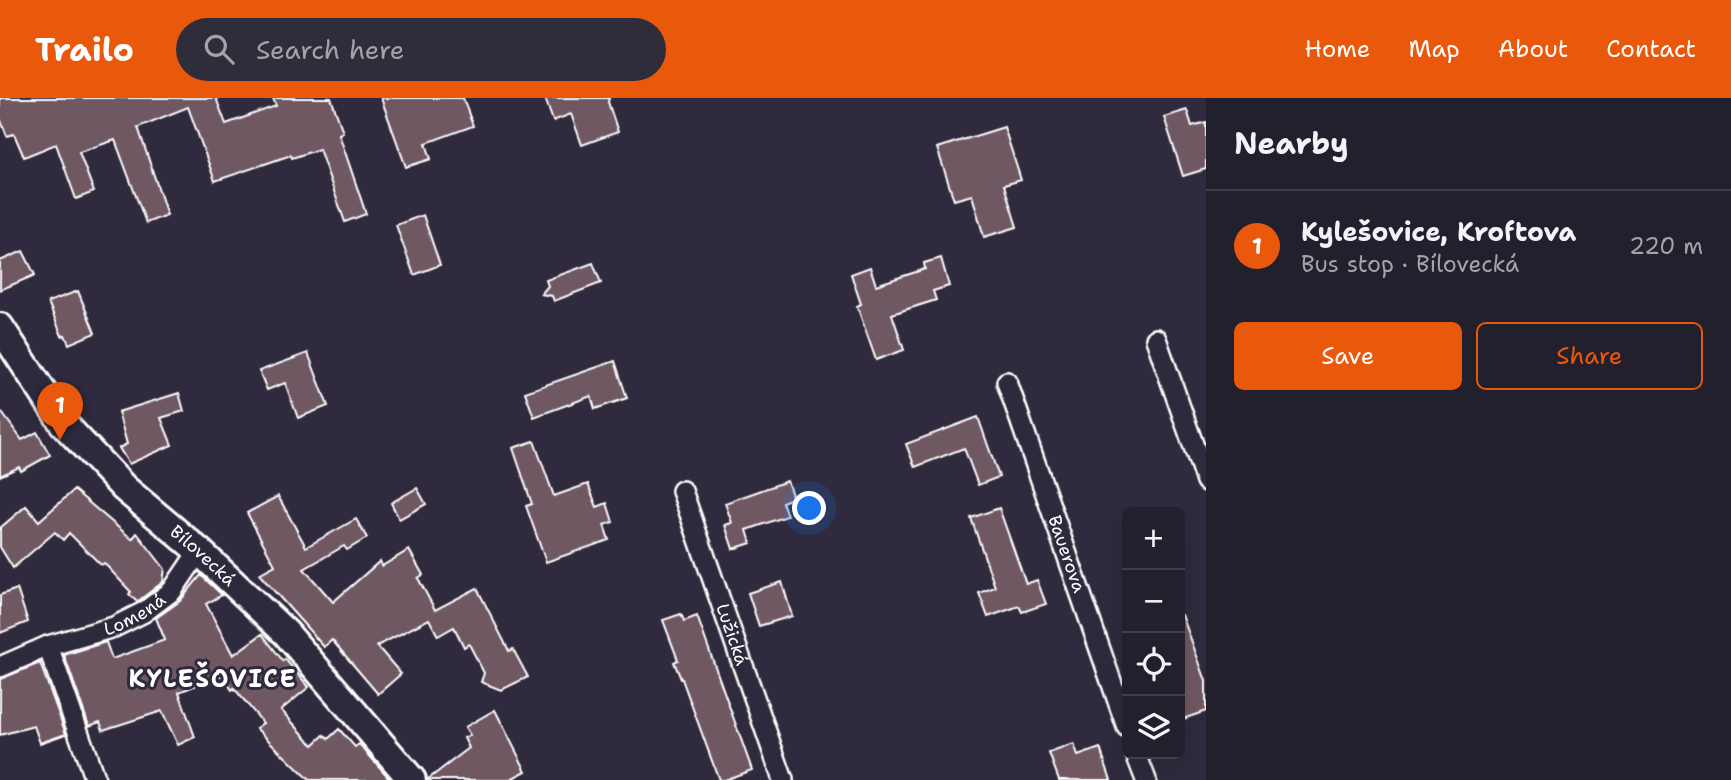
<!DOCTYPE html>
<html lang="en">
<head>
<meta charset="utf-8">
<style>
  body { margin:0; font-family:"Shantell Sans",sans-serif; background:#2f2d3a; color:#f1f3f6 }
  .controls { position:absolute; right:21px; bottom:21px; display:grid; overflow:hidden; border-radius:10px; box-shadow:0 7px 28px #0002 }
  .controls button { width:63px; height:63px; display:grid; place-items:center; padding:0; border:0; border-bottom:2px solid #403e4a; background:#23202e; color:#f1f3f6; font:35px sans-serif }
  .you { position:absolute; left:810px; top:411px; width:24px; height:24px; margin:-18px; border:5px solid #fff; border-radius:50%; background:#1a73e8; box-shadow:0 0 0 10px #1a73e833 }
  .badge { display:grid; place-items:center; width:46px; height:46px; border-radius:50%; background:#ea580c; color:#fff; font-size:23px; font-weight:700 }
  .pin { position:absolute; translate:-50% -58px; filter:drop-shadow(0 2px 4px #0008) }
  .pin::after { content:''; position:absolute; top:37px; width:24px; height:21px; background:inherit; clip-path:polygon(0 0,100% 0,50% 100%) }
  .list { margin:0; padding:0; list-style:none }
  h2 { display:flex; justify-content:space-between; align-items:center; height:91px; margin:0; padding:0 28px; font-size:30px }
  h2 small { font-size:23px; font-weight:400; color:#a3a3aa }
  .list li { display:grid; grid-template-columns:46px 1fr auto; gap:21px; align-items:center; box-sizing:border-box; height:112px; padding:0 28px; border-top:2px solid #403e4a }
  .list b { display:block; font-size:26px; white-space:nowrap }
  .list p { margin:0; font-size:23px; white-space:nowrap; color:#a3a3aa }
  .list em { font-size:23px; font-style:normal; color:#a3a3aa }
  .actions { display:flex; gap:14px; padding:21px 28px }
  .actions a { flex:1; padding:16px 0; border:2px solid #ea580c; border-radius:10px; text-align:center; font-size:24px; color:#ea580c }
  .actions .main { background:#ea580c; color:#fff }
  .icon { flex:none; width:38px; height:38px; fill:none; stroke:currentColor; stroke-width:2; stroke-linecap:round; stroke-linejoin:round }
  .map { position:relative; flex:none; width:1206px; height:682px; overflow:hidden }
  header { display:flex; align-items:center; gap:42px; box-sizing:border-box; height:98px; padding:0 35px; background:#ea580c; color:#fff }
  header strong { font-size:33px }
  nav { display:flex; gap:38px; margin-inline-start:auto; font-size:24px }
  .search { width:490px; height:63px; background:#2f2d3a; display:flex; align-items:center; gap:18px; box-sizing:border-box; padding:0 24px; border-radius:38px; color:#a3a3aa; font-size:26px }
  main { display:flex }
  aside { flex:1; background:#23202e }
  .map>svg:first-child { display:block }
  .building { fill:#705862; stroke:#fff; stroke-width:2 }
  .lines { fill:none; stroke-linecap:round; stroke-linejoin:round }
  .street-casing { stroke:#fff; stroke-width:24 }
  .secondary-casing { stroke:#fff; stroke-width:32 }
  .street { stroke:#2f2a3d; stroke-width:19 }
  .secondary { stroke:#2f2a3d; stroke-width:26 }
  .labels { text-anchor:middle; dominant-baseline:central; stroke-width:6; stroke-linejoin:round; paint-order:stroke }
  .street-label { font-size:18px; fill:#fff; stroke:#2f2a3d }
  .district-label { font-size:24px; font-weight:bold; letter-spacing:2px; fill:#fff; stroke:#2f2a3d }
</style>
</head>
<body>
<header>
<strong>Trailo</strong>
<div class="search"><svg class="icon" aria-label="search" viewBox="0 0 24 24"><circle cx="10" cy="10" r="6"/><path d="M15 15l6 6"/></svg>Search here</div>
<nav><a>Home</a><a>Map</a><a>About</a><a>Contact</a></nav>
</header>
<main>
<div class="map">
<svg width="1206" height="682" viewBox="0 0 1206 682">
  <rect width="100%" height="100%" fill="#2f2a3d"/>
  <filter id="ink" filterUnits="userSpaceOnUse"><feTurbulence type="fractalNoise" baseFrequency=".0143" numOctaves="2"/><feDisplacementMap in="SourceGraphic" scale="14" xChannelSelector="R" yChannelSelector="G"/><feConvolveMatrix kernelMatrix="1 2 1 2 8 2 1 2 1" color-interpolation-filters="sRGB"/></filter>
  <g filter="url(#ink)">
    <!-- building -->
    <g class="building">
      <path d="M0,0H216L226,26L276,8L273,0H331L343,34L339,36L366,116L345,124L319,51L292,60L291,57L215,83L188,9L138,29L167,117L146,125L115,42L79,54L94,94L76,101L56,46L24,59L14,36L7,38L0,20Z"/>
      <path d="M381,0H463L473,28L426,45L431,61L406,69Z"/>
      <path d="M545,0H609L608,4L618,34L582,47L571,16L553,23Z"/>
      <path d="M1187,12L1192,28L1206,24V71L1183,78L1164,19Z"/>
      <path d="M1004,29L1021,82L1004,87L1017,129L984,139L972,97L954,102L937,50Z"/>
      <path d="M423,117L440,167L414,177L396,127Z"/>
      <path d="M23,153L35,177L0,192V163Z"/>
      <path d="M941,160L949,188L933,193L936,202L892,216L904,252L876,262L857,208L861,206L851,176L870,169L876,187L925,171L924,165Z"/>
      <path d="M593,165L601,185L554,203L552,198L541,196L548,188L546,182Z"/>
      <path d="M78,193L95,235L69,246L65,237L62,238L48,204Z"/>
      <path d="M308,255L328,308L298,320L285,285L267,292L259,273Z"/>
      <path d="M615,263L627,300L595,311L591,298L534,319L525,294Z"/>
      <path d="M179,295L184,313L161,320L172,347L129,366L119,350L127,346L118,314Z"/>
      <path d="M0,312L22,342L37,334L50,357L21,373L19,369L0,378Z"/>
      <path d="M978,319L999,379L978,387L964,350L915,369L906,346Z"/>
      <path d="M534,343L554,398L588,386L597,409L607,405L613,424L604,427L609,442L546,464L526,408L532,406L513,350Z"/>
      <path d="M787,383L793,400L782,404L787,418L747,432L751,445L733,451L725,427L732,425L725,405Z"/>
      <path d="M417,390L426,406L399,421L391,405Z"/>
      <path d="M74,392L132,441L137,435L165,471L163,484L137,504L129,496L131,494L104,465L101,467L69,435L63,442L55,434L13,470L0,449V430L26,408L39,423Z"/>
      <path d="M278,398L306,449L356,421L367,440L347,452L344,448L304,471L333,504L380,463L382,468L409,452L423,477L418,480L435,512L477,490L509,553L513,551L528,579L501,592L481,584L484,575L469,546L464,549L454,529L438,538L429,521L377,548L401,576L378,596L332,542L324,549L259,476L275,467L247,415Z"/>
      <path d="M999,410L1026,486L1037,482L1046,506L1022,514L1019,508L988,519L979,495L995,489L971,420Z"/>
      <path d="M201,477L222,497L206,506L233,557L262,536L283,563L285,561L309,589L281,612L313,647L324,637L328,641L339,631L355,649L359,646L391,682H309L256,630L263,625L234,590L232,592L222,577L179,594L195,639L178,647L162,613L103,632L100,624L89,628L64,557L106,544L112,561L165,542L156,520L180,503Z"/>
      <path d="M782,484L792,518L759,528L748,495Z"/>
      <path d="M17,491L28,524L0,535V497Z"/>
      <path d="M681,516L684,523L697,518L752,672L724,682H719L682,581H681L674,564L678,562L663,522Z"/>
      <path d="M1180,517H1182L1206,583V613L1180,622Z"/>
      <path d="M40,565L66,636L40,645L34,628L0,637V581Z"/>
      <path d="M495,612L526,673L509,682H427L469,650L464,640L470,637L465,629Z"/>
      <path d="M1074,646L1078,658L1100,650L1111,682H1059L1049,655Z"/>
    </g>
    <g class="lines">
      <!-- street casing -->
      <g class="street-casing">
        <g id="street">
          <path d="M1156,241L1206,383"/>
          <path id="s1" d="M1007,284L1127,629"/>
          <path id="s2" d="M682,393L783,682"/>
          <path d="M48,548L95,682"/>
          <path id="s3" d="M0,569L48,548L114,529L144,514L172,493L199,453"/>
          <path d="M1136,656L1146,682"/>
        </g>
      </g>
      <!-- secondary casing -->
      <g class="secondary-casing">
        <g id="secondary">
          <path id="s4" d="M0,229L63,325L124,390L199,453L286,535L412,682"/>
        </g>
      </g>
      <!-- street -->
      <use href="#street" class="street"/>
      <!-- secondary -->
      <use href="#secondary" class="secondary"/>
    </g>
  </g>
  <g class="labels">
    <!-- street labels -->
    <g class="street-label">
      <text stroke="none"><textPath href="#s1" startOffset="182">Bauerova</textPath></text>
      <text stroke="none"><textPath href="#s4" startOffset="308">Bílovecká</textPath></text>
      <text stroke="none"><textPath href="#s3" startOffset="145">Lomená</textPath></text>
      <text stroke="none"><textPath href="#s2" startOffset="152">Lužická</textPath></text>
    </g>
    <!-- district labels -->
    <g class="district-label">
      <text x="213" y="581">KYLEŠOVICE</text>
    </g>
  </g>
</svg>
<div class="controls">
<button>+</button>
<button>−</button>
<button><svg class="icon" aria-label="locate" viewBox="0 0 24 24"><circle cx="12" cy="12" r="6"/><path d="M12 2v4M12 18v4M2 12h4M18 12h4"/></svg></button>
<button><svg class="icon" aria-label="layers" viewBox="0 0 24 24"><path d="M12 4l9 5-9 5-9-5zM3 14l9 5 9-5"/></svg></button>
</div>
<div class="you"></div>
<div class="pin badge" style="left:60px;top:342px">1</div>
</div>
<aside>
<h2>Nearby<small></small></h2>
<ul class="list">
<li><span class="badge">1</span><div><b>Kylešovice, Kroftova</b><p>Bus stop · Bílovecká</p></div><em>220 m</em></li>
</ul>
<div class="actions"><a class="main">Save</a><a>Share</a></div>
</aside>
</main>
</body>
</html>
